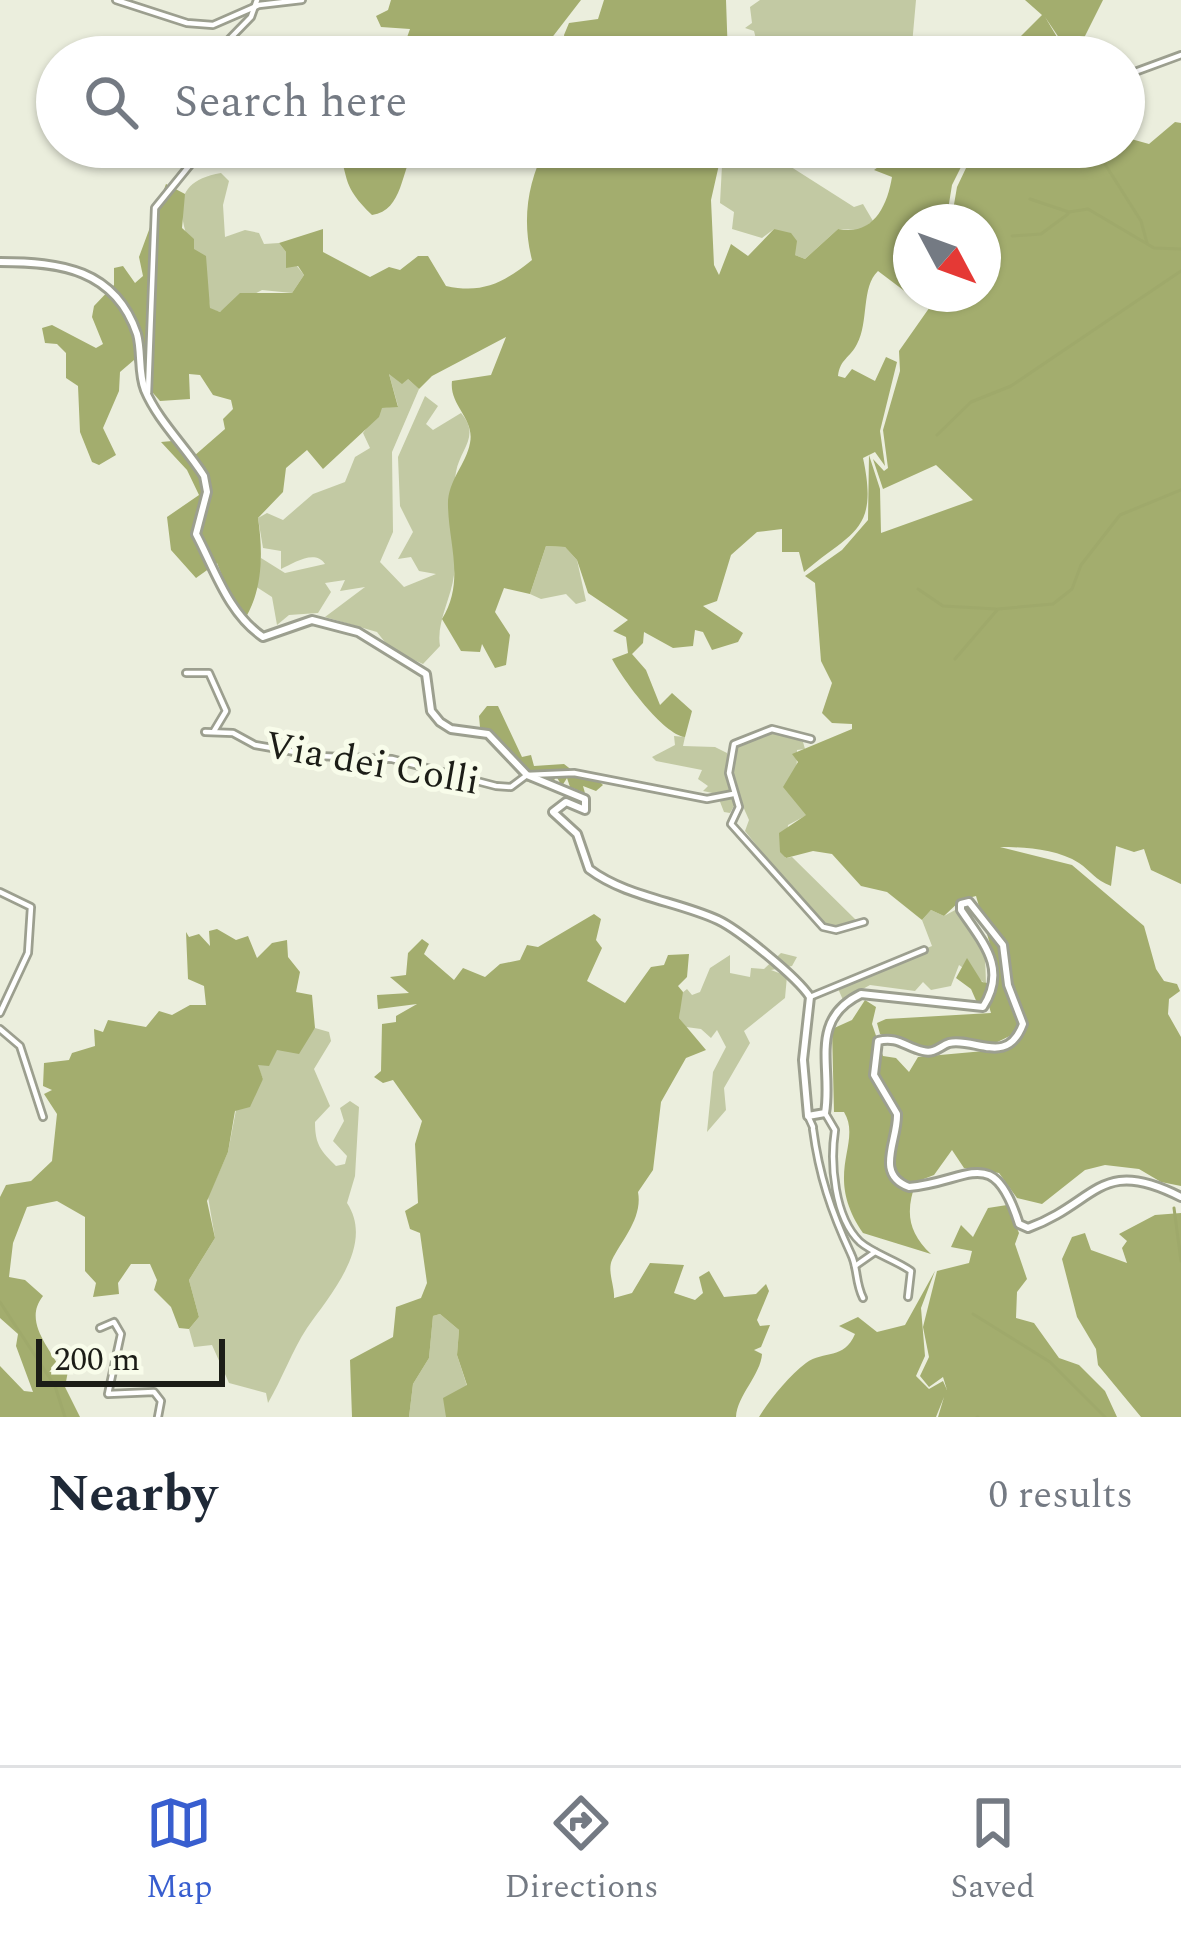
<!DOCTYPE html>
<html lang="en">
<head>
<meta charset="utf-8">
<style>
  body { margin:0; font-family:Spectral,serif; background:#f6f6f7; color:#1f2937 }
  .compass { position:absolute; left:893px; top:204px; width:108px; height:108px; border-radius:50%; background:#fff; box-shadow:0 3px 9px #0004; rotate:131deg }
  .scale { position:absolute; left:36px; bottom:30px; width:189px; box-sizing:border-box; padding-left:12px; border:6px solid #1c1d17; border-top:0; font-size:33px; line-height:42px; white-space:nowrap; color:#1c1d17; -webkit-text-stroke:9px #f8fcea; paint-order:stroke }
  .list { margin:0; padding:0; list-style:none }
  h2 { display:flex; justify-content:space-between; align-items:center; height:156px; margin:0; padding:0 48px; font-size:51px }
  h2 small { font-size:39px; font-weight:400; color:#747a83 }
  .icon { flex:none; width:66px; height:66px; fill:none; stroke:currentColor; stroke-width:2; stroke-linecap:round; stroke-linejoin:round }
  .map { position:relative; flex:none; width:1181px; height:1417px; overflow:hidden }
  .search { position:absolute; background:#fff; box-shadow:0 3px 9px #0004; left:36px; right:36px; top:36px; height:132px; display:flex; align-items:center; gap:30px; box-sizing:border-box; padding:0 42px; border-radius:66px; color:#747a83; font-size:45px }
  .sheet { height:348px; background:#fff }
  nav { display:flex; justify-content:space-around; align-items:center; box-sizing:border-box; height:168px; border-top:3px solid #e0e1e3; background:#fff; font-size:33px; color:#747a83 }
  nav a { display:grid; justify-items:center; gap:6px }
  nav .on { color:#385ecf }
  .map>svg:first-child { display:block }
  .green { fill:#c2c9a3 }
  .forest { fill:#a3ad6e }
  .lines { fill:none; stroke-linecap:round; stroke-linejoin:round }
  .stream { stroke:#9fa96b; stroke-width:3 }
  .pedestrian-casing { stroke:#9c9f8f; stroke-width:10 }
  .minor-casing { stroke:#9c9f8f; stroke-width:10 }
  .tertiary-casing { stroke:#9c9f8f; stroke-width:12 }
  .pedestrian { stroke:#fff; stroke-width:4.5 }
  .minor { stroke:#fff; stroke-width:4.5 }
  .tertiary { stroke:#fff; stroke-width:6 }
  .labels { text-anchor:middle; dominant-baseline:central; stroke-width:10; stroke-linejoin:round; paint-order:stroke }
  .street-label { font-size:39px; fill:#1c1d17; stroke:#f8fcea }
</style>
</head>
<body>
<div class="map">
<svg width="1181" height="1417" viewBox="0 0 1181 1417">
  <rect width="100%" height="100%" fill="#ebeedd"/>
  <!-- green -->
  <g class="green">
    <path d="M760,0H916L911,56L735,57L737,49L756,39L754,31L745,28L752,23L750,7Z"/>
    <path d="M723,147L766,151L854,207L863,204L873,221L860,230L838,229L805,259L795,255L774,229L762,238L732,229L734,212L720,203Z"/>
    <path d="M221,173L229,181L223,205L225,237L245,230L259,233L264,244L279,243L304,275L292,293L262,290L220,312L210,309C208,264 141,186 221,173Z"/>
    <path d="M389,374L407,378L419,389L392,452L393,532L380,562L404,587L436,574L419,571L411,557L398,559L413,532L400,506L398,457L425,396L438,406L426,424L433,430L461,413C481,436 460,449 456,472C450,505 460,541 454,575C451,599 436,623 440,646L423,664L391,650L377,632L325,617L365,587L340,591L345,580L325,583L331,592L318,613L289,615L277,625L272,597L255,586L261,558L285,573L325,564C315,549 294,563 281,569V551L263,548L258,518L267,513L283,520L313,494L345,482L355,457L370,448L363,433L381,408L398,406Z"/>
    <path d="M546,546L565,547L577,560L586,601L576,604L566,594L541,599L530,594Z"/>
    <path d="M776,731L803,742L805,749L797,750L796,799L807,815L788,825L785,858L792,857L856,920L835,928L816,920L745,831L749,820L734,786L733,749Z"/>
    <path d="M674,736L685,737L683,746L715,747L727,753L735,804L730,813L724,812L717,794L703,791L708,786L698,779L702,770L656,761L652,757L675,745Z"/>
    <path d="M957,909L985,956L986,984L959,965L951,986L931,990L923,982L915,991L870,985L843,1000L836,984L932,946L922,920L931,910L944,916Z"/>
    <path d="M781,953L797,957L792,966L771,970L787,976L785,998L744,1031L750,1043L724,1088L726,1110L707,1132L713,1072L726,1047L717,1030L711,1038L701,1029L686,1027L679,1018L681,994L687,989L692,995L700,992L710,968L730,955V973L750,977L751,968L764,969Z"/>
    <path d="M315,1028L329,1032L331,1041L314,1069L330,1106L315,1122C315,1145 321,1151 336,1166L345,1164L347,1156L333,1141L344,1121L340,1108L350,1101L359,1107L355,1176L347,1203C375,1245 330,1295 307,1328C292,1351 282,1379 268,1403L266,1393L229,1383L212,1345L194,1347L189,1329L199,1317L189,1280L215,1238L208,1197L228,1152L236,1110L263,1079L257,1065L277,1049L303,1044Z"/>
    <path d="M440,1314L459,1330L457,1355L467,1386L446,1417H409L413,1384L429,1358L433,1316Z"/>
  </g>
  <!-- forest -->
  <g class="forest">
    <path d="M391,0H581L537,57H400L410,29L381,27L376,16L388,10Z"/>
    <path d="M604,0H726L728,57H567L564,35L569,23L598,19Z"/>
    <path d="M1025,0H1103L1082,42L1100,46L1105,57H1072L1045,17L1069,57L1026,56L1020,37L1042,15Z"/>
    <path d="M1175,122L1181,123V884L1151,870L1144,849L1134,852L1116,846L1111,886C1095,880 1091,871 1079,863C1057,849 1024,847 1000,847L1072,865L1144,926L1156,969L1164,981L1177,984L1180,991L1169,999L1168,1014L1181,1037V1186L1161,1182L1139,1169L1105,1165L1085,1170L1042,1204L1017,1198L999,1173L964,1168L952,1150L934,1175L916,1182C905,1212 908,1232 931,1254L863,1233C822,1174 863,1143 844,1112H834L832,1029L852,1020L865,1000L876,1007L872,1024L883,1056L896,1058L909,1072L918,1057L1006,1049L1022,1035L1018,1032L987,1047L957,1039L927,1049L880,1034L877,1023L886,1019L991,1013L988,1003L978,1005L971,989L956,978L967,958L982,982L992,984L996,965L976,896L961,900L944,916L931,910L922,920L887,892L861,886L832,854L813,851L786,858L780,852L779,833L806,815L783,787L798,762L792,754L852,729V724L832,723L822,713L832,683L821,661L815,583L805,576L842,550L868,520L869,455L880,489L881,533L973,500L936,465L883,489L873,459L884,471L888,468L883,430L900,371L899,351L939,294H983V222H951L957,187L976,147H1124V137L1149,144Z"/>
    <path d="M337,147H416C400,171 404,210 372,215C341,185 350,180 337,147Z"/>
    <path d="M546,147H723L711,200L714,265L719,275L731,244L748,256L774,229L791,233L797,241L795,255L805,259L838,229C873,236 887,207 892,177L874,170L881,165L883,147H971L952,185L946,222H911V294H935L927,308L878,271C861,287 869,322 857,344C850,358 840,359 838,376L845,378L852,369L875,381L886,357L897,362L880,431L885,466L875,452L863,458C879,532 852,531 804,572L799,552H782V529L757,532L731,555L717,601L703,606L743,633L738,642L712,650L703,632L695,630L693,646L673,648L644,632L643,643L632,654L646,670L660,705L672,693L692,711L685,737C664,735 623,680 612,659L628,653L626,637L613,631L628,620L588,593L577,560L565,547L546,546L530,594L504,588L495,612L510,635L506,665L495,668L482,644L480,652L461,651L442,619C465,581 449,546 448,506C447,481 466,465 470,443C475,418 449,406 452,381L491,375L506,337L432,376L419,389L408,379L402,384L389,374L398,407L382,408L379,417L323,469L307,450L286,468L283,492L258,518C263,551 263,588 246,617L233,603L217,563L196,578L171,550L167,517L199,495L187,470L161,442L183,440L194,456L225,429L223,419L233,409L231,400L213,395L200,375L189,374L190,399L160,401L139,377L134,360L120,372L119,391L103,428L116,455L99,465L92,462L80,432L78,386L66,378V353L57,344L45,343L42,328L52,325L96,348L103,344L92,317L94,306L114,285V268L123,266L135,283L143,276L139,257L166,184L185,194L182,228L194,239V249L206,256L210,308L220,312L240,293H292L304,275L298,266L286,268V252L279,243L323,229V252L370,277L389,267L400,270L418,256H428L446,286C483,294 503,283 532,260C522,221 527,183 546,147Z"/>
    <path d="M487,706H498L522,757L531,755L534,766L564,764L582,778L589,771L603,785L596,791L583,786L585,793L570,787L567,778L562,786L556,776L553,783L545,779L547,773L532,783L523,780L522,766L480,727L479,716Z"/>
    <path d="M594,914L601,919L596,940L602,948L587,981L625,1003L651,967L664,965L668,955L689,954L687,977L678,986L683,992L679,1018L706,1050L686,1058L661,1102L653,1170L638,1192C643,1218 621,1241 612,1260C607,1271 615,1287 614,1298L632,1293L650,1263L684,1265L674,1293L695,1300L703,1293L699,1277L709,1271L724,1297L756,1294L766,1284L769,1291L757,1320L760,1326L770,1325L761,1347L754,1350L762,1354C761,1374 737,1396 736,1417H446L443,1398L467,1385L457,1355L459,1330L440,1314L433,1316L429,1358L413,1384L409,1417H352L350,1360L393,1337L396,1307L421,1298L427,1283L420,1233L410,1229L405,1211L418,1203L415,1144L422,1121L393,1080L383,1083L374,1077L381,1071L382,1024L396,1022V1016L417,1004L378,1009L377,995L409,993L390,977L406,975L408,953L422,939L429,944L424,954L454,980L463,968L485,977L500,964L520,960L527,945L538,947Z"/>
    <path d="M217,929L236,940L248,936L257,958L272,943L287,940L288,957L300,972L296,992L312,995L315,1028L299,1054L277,1050L269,1066L258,1065L263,1079L250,1107L235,1111L228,1152L207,1201L215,1238L189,1280L199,1317L189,1329L179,1328L171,1307L154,1290L157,1280L150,1264H131L118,1283L119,1294L93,1297L96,1283L85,1271V1217L57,1201L27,1207L13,1243L9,1277L25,1280L43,1296C23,1321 49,1347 61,1370L68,1371L65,1387L80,1417H0V1366L24,1391L33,1392L16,1346L18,1334L0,1318V1197L6,1185L31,1181L52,1161L57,1114L44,1094L52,1090L43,1086L44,1063L69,1060L72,1053L95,1046L94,1029L103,1032L108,1020L146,1027L159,1011L172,1015L190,1005H206L204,986L188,979L186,932L189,937L199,934L210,946L209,931Z"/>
    <path d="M1007,1205L1019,1233L1015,1244L1027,1279L1017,1292L1016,1318L1034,1323L1059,1358L1079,1365L1105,1391L1117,1417H938L944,1397L936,1417H759C770,1399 789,1376 806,1363C824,1350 844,1360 855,1334L839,1326L858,1317L877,1332L905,1325L935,1271L921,1308L925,1356L916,1376L929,1389L943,1381L947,1390L943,1377L929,1387L920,1376L929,1357L923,1327L937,1271L969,1263L972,1251L951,1247L961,1225L973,1237L988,1208Z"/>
    <path d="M1181,1213V1417H1141L1098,1365L1096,1349L1077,1317L1062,1259L1072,1237L1085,1233L1091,1250L1127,1263L1122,1248L1127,1241L1119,1234L1155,1215Z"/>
  </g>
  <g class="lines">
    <!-- stream -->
    <g class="stream">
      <path d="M1103,161L1141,221L1147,243"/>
      <path d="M1030,199L1069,212L1088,209L1154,248L1181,249"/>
      <path d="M1012,236L1041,234L1068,214"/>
      <path d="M937,435L971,402L1011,386L1181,271"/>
      <path d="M918,589L943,606L996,609"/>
      <path d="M955,659L998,609L1053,604L1072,589L1081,565L1120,515L1181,490"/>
      <path d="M1174,1208L1181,1261"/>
      <path d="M0,1302L55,1386L65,1417"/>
      <path d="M973,1314L1050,1362L1105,1417"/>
      <path d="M977,1417H978"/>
    </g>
    <!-- pedestrian casing -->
    <g class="pedestrian-casing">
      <g id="pedestrian">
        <path d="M813,1129C819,1175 831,1211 851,1254C858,1268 855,1282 863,1298"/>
        <path d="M855,1266L875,1252"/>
      </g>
    </g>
    <!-- minor casing -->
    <g class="minor-casing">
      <g id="minor">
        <path d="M116,0L187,23L213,25L259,5L302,0"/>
        <path d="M214,55L251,17L257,0"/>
        <path d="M1026,57H1032"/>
        <path d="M1124,76L1181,55"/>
        <path d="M148,393L155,208L202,150L223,151"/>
        <path d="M186,673H209L226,711L214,731"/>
        <path d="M205,732L233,733L255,745L318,756L392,759L496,786L511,787L527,775L574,773L707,799L733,794"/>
        <path d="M811,739L772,729L734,744L729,773L739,807L731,824L823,927L836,930L864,922"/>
        <path d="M0,892L31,907L28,953L0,1013"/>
        <path d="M810,997L924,950"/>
        <path d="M0,1029L20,1046L43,1117"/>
        <path d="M825,1113L835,1130C830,1163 834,1217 860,1242C874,1254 896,1260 911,1271L908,1297"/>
        <path d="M808,1116L813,1127"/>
        <path d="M100,1328L114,1322L121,1334L108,1394L154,1392L161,1401L158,1417"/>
      </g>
    </g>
    <!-- tertiary casing -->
    <g class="tertiary-casing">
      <path id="tertiary" d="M0,262C60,262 115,269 137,334C142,352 138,373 145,390C158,421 186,447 204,476L207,492L196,534C215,570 228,613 263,637L312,620L358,632L426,674L431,711L440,722L451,729L488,734L527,775L585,799V810L566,802L553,812L577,834L589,869C626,897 677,901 718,920C739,930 797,977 810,997L803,1060L808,1116L825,1113C833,1068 807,1020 861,994L983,1007C1008,968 983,943 961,910V904L969,902L1003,945L1008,985L1023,1024C1007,1067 975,1037 949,1043C940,1046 935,1054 923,1051C905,1047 898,1036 878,1041L874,1075L897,1114C898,1141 874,1174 909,1187C969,1182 993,1142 1019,1224L1028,1228C1097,1203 1099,1155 1181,1197"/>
    </g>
    <!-- pedestrian -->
    <use href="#pedestrian" class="pedestrian"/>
    <!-- minor -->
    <use href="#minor" class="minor"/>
    <!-- tertiary -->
    <use href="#tertiary" class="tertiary"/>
  </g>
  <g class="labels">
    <!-- street labels -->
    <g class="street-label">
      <text transform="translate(372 764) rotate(10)">Via dei Colli</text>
    </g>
  </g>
</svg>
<svg class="compass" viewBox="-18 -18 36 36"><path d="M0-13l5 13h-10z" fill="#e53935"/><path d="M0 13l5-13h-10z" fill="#747a83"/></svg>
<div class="scale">200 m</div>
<div class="search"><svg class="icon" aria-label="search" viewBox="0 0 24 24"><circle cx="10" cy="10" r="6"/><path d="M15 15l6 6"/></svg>Search here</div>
</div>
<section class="sheet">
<h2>Nearby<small>0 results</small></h2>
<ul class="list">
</ul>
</section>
<nav>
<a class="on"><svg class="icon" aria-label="map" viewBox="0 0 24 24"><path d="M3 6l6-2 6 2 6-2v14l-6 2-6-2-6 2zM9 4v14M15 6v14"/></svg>Map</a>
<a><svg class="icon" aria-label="directions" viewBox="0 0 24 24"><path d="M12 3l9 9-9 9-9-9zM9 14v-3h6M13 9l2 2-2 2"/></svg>Directions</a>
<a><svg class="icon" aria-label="saved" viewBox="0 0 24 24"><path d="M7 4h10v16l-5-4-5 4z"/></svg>Saved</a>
</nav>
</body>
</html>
